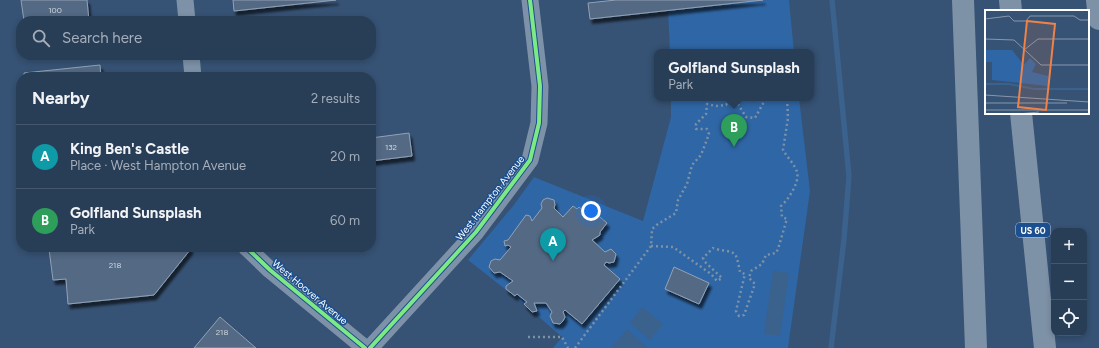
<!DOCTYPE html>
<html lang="en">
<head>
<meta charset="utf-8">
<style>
  body { margin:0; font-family:Figtree,sans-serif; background:#30455d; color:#f1f3f6 }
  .controls { position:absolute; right:12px; bottom:12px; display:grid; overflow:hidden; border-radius:8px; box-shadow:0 2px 6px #0003 }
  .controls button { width:36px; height:36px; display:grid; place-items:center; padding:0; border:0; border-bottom:1px solid #44576d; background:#283e57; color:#f1f3f6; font:20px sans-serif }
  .you { position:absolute; left:591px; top:211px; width:14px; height:14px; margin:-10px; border:3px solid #fff; border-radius:50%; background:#1a73e8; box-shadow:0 0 0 6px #1a73e833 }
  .badge { display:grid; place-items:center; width:26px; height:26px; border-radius:50%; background:#8c9099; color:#fff; font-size:13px; font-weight:700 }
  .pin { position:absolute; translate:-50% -33px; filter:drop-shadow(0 1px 2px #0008) }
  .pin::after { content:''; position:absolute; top:21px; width:14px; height:12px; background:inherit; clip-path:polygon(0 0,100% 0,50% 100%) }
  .popup { position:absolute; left:654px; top:49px; width:160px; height:52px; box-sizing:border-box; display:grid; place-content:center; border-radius:8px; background:#283e57; filter:drop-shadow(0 1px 3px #0005); font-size:13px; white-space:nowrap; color:#a5aeba }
  .popup b { font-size:15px; color:#f1f3f6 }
  .popup::after { content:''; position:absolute; left:50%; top:100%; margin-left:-8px; border:8px solid transparent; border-top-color:#283e57 }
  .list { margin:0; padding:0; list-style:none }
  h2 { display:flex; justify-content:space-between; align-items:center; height:52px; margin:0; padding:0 16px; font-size:17px }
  h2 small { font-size:13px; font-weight:400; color:#a5aeba }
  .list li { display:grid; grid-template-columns:26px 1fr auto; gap:12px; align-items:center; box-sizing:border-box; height:64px; padding:0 16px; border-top:1px solid #44576d }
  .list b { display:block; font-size:15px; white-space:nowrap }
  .list p { margin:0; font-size:13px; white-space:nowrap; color:#a5aeba }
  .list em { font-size:13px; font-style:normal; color:#a5aeba }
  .icon { flex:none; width:22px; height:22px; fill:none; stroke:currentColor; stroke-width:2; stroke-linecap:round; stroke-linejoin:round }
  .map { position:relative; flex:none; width:1099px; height:348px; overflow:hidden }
  .search { position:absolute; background:#283e57; box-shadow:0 2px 6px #0003; left:16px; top:16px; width:360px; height:44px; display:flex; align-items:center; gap:10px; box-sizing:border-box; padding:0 14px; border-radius:16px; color:#a5aeba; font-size:15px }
  .panel { position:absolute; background:#283e57; box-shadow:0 2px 6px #0003; left:16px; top:72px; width:360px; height:180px; border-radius:16px }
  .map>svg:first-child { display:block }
  .green { fill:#2f66a5 }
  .water { fill:#3b618d }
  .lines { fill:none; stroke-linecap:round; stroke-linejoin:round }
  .stream { stroke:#3b618d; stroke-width:5.5 }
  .building { fill:#526984; stroke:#92a2b6; filter:url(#shadow) }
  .path { stroke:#7d92a8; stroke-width:2.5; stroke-dasharray:2 3; stroke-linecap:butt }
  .minor { stroke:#7d92a8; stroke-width:17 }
  .motorway { stroke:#7e92a7; stroke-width:22 }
  .cycleway-casing { stroke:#1b4f8f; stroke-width:6 }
  .cycleway { stroke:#7ce984; stroke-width:4 }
  .labels { text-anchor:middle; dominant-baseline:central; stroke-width:3; stroke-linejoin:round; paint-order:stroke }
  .number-label { font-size:8px; fill:#d4dae0 }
  .shield { fill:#1b4f8f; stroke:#bbcadd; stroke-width:1 }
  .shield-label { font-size:9px; font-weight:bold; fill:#fff }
  .street-label { font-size:10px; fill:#fff; stroke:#1b4f8f }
  .inset-river { fill:none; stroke:#3b618d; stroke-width:2 }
  .inset-road { fill:none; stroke:#8697ac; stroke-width:1 }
  .view { fill:#ee8249; fill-opacity:0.15; stroke:#ee8249; stroke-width:2 }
  .inset-edge { fill:none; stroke:#fff; stroke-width:2 }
</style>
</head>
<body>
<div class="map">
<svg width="1099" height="348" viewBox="0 0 1099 348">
  <defs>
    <filter id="shadow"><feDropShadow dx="2.5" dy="4.5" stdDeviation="1" flood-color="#0009"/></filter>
  </defs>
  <rect width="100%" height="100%" fill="#365274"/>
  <!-- green -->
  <g class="green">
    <path d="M763,0H789L794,52H670L668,10Z"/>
    <path d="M671,98H799L810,191L788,348H553L562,337L524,304L468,260L513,206L534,177L643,221L671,117Z"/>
  </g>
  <!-- water -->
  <g class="water">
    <path d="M744,98H761C756,104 749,105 744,98Z"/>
    <path d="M773,271L789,273L780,336L764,334Z"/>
    <path d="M642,307L663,324L650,340L630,323Z"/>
    <path d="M627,329L648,348H611Z"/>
  </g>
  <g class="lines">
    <!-- stream -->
    <path class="stream" d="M831,348L844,239L849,176L832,0"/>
  </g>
  <!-- building -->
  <g class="building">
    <path d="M21,0H87L89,21H24Z"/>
    <path d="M233,0H336L234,11Z"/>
    <path d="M616,0H763L590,19L588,3Z"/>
    <path d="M100,65L101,77H24V73Z"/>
    <path d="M409,133L412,156L371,161V138Z"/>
    <path d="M547,198L554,200L555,205L554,208L563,217L573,206L577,209L579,207L586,213L588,212L592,215L594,212L607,223L600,232V235L592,240L605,252L611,249L616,254L614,262L609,263L606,262L604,265L620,279L582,324L565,310L563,312L565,317L563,321L560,324L553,323L550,316L552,312L546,303H534L537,311L532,312L524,304L527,302L517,294L515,296L506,289V286L513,281L500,272L494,273L489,267L491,261L495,259L500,260L511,247L508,245L505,246L504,241L508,240L526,215L530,216L532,221L542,208L541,204L543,200Z"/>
    <path d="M67,247H190V250L154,295L68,304L66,279L53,280L49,249Z"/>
    <path d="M674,267L709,283L699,304L665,289Z"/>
    <path d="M220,317L256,348H194Z"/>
  </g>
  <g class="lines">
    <!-- path -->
    <g class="path">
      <path d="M651,246L673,247L711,274L717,281L722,278L705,262L703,258L713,248C719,251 734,250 736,256C738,261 739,267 740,272L745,274L736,311L739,316L744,315L755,284L749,278L751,271L762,264L766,255L776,253L778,249L786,222L787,219L782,217L781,206C788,200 800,182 797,172C795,165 787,157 783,150L788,118L787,98"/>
      <path d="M528,337H562L568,348"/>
      <path d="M575,348L651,246L652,229L658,224L676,213L678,200L687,184L692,165L701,155L709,134L707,129H696V124L706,114L707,104L716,106L726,105L728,102L736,101L746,117L755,118L766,98"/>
    </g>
    <!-- minor -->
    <g class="minor">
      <path d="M185,0L187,21"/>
      <path d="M191,55L193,77"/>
      <path d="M246,247L270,270L365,348"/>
      <path d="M370,348L476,232L530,160L539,123L540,86L530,0"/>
    </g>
    <!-- motorway -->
    <g class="motorway">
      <path d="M963,0L976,348"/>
      <path d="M1010,0L1011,11"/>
      <path d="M1097,0L1099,19"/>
      <path d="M1021,113L1045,348"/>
    </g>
    <!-- cycleway casing -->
    <g class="cycleway-casing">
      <g id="cycleway">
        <path d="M246,247L270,270L365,348"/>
        <path d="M370,348L476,232L530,160L539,123L540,86L530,0"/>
      </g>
    </g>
    <!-- cycleway -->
    <use href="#cycleway" class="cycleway"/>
  </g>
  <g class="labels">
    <!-- number labels -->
    <g class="number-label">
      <text x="55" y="10">100</text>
      <text x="391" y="147">132</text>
      <text x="115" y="265">218</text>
      <text x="222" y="332">218</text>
    </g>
    <!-- shield labels -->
    <rect class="shield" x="1016" y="223" width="34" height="14" rx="3"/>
    <g class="shield-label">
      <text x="1033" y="230">US 60</text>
    </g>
    <!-- street labels -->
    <g class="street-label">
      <text transform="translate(490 198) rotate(-52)">West Hampton Avenue</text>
      <text transform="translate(310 292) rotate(40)">West Hoover Avenue</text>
    </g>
  </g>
  <!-- overview -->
  <g transform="translate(985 10)">
    <rect width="104" height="104" fill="#365274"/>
    <path d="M0,40H27L39,55L45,48L51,54L47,62L63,66V76L7,70V52H0Z" fill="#2f66a5"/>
    <path class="inset-river" d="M0,74H24L49,79H104"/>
    <path class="inset-road" d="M0,9L24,6L29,11H41L45,6H89L95,10H104M0,29L29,30L56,55H104M39,40L53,29H104M0,85L104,92M0,93H82M0,100H104M33,104L54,102"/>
    <path class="view" d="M42,11L70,14L61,100L33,97Z"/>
    <rect width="104" height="104" class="inset-edge"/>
  </g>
</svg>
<div class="controls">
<button>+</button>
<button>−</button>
<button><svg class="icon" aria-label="locate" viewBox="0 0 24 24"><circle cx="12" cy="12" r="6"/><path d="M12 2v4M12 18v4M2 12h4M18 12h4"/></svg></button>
</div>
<div class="you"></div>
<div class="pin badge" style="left:553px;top:261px;background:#0f9aa8">A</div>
<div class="pin badge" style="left:734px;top:147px;background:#2e9e5b">B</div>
<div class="popup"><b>Golfland Sunsplash</b>Park</div>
<div class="search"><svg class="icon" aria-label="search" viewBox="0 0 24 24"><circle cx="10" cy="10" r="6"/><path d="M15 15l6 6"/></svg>Search here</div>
<section class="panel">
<h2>Nearby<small>2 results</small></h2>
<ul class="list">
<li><span class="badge" style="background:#0f9aa8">A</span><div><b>King Ben's Castle</b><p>Place · West Hampton Avenue</p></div><em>20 m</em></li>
<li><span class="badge" style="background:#2e9e5b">B</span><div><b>Golfland Sunsplash</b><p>Park</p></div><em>60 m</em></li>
</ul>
</section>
</div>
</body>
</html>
